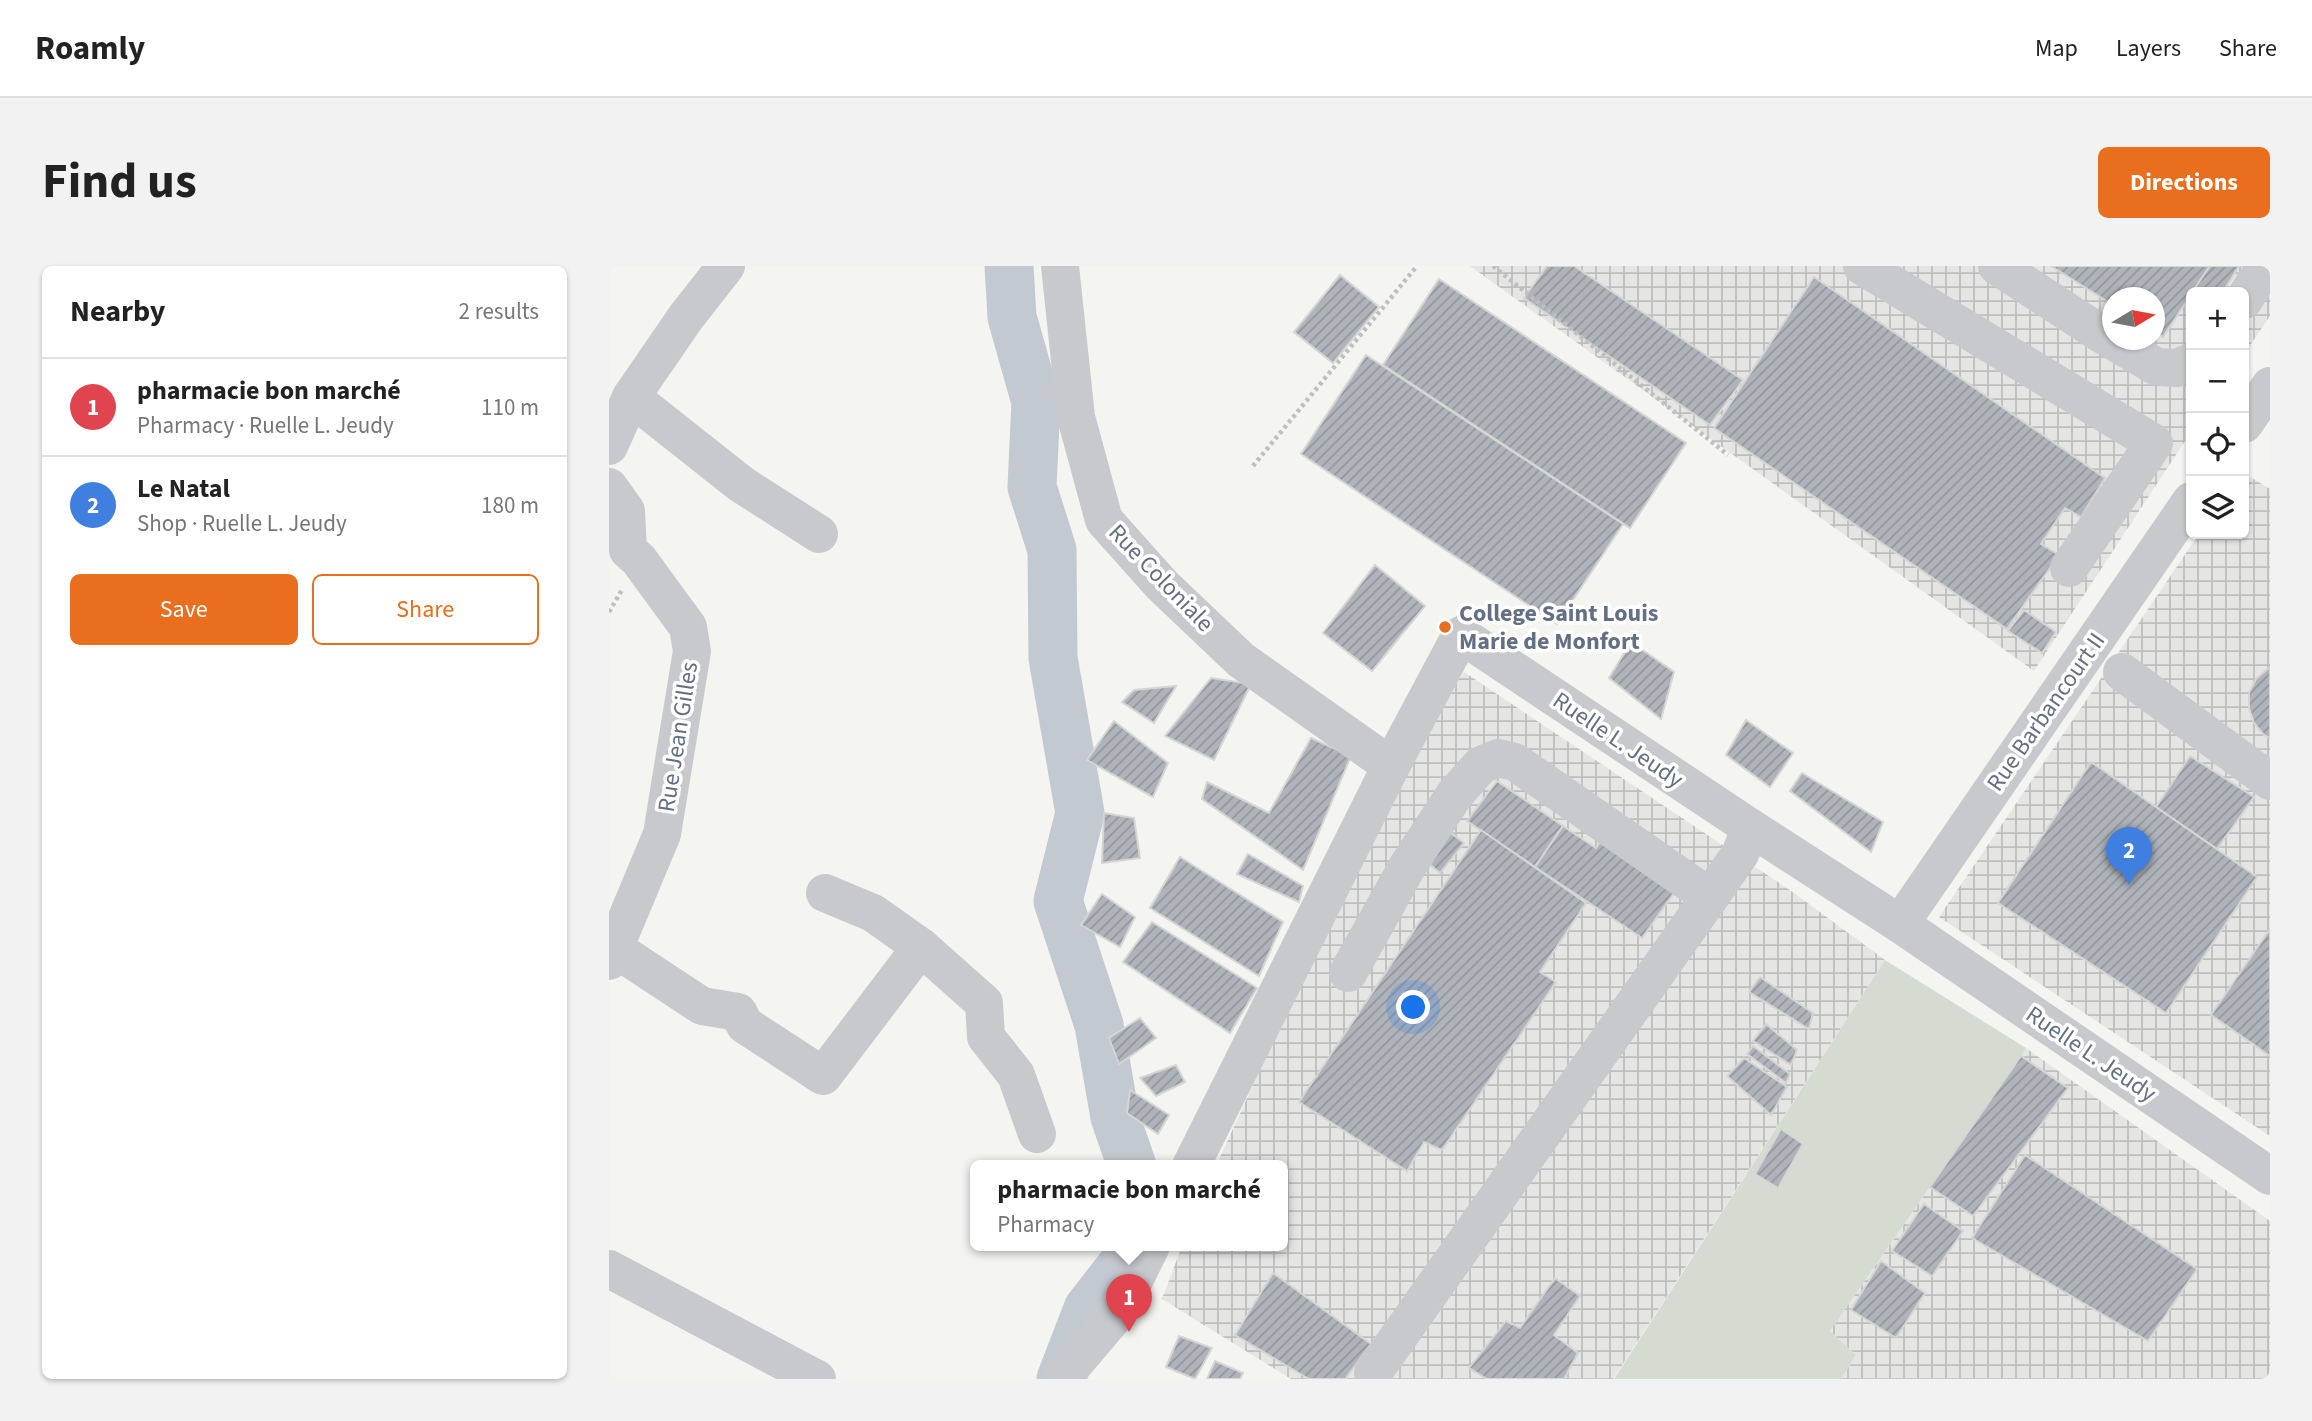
<!DOCTYPE html>
<html lang="en">
<head>
<meta charset="utf-8">
<style>
  body { margin:0; font-family:"Source Sans 3",sans-serif; background:#f2f2f2; color:#222 }
  .controls { position:absolute; right:21px; top:21px; display:grid; overflow:hidden; border-radius:10px; box-shadow:0 2px 5px #0004 }
  .controls button { width:63px; height:63px; display:grid; place-items:center; padding:0; border:0; border-bottom:2px solid #e0e0e0; background:#fff; color:#222; font:35px sans-serif }
  .compass { position:absolute; left:1493px; top:21px; width:63px; height:63px; border-radius:50%; background:#fff; box-shadow:0 2px 5px #0004; rotate:80deg }
  .you { position:absolute; left:805px; top:742px; width:24px; height:24px; margin:-18px; border:5px solid #fff; border-radius:50%; background:#1a73e8; box-shadow:0 0 0 10px #1a73e833 }
  .badge { display:grid; place-items:center; width:46px; height:46px; border-radius:50%; background:#e96e1d; color:#fff; font-size:23px; font-weight:700 }
  .pin { position:absolute; translate:-50% -58px; filter:drop-shadow(0 2px 4px #0008) }
  .pin::after { content:''; position:absolute; top:37px; width:24px; height:21px; background:inherit; clip-path:polygon(0 0,100% 0,50% 100%) }
  .popup { position:absolute; left:361px; top:894px; width:318px; height:91px; box-sizing:border-box; display:grid; place-content:center; border-radius:10px; background:#fff; filter:drop-shadow(0 2px 5px #0005); font-size:23px; white-space:nowrap; color:#767676 }
  .popup b { font-size:26px; color:#222 }
  .popup::after { content:''; position:absolute; left:50%; top:100%; margin-left:-14px; border:14px solid transparent; border-top-color:#fff }
  .list { margin:0; padding:0; list-style:none }
  h2 { display:flex; justify-content:space-between; align-items:center; height:91px; margin:0; padding:0 28px; font-size:30px }
  h2 small { font-size:23px; font-weight:400; color:#767676 }
  .list li { display:grid; grid-template-columns:46px 1fr auto; gap:21px; align-items:center; box-sizing:border-box; height:98px; padding:0 28px; border-top:2px solid #e0e0e0 }
  .list b { display:block; font-size:26px; white-space:nowrap }
  .list p { margin:0; font-size:23px; white-space:nowrap; color:#767676 }
  .list em { font-size:23px; font-style:normal; color:#767676 }
  .actions { display:flex; gap:14px; padding:21px 28px }
  .actions a { flex:1; padding:16px 0; border:2px solid #e96e1d; border-radius:10px; text-align:center; font-size:24px; color:#e96e1d }
  .actions .main { background:#e96e1d; color:#fff }
  .icon { flex:none; width:38px; height:38px; fill:none; stroke:currentColor; stroke-width:2; stroke-linecap:round; stroke-linejoin:round }
  .map { position:relative; flex:none; width:1661px; height:1113px; overflow:hidden; border-radius:10px }
  header { display:flex; align-items:center; gap:42px; box-sizing:border-box; height:98px; padding:0 35px; background:#fff; border-bottom:2px solid #e0e0e0 }
  header strong { font-size:33px }
  nav { display:flex; gap:38px; margin-inline-start:auto; font-size:24px }
  .intro { display:flex; align-items:center; justify-content:space-between; box-sizing:border-box; height:168px; padding:0 42px }
  h1 { margin:0; font-size:49px }
  .button { padding:18px 32px; border-radius:10px; background:#e96e1d; color:#fff; font-size:24px; font-weight:700 }
  main { display:flex; gap:42px; padding:0 42px }
  aside { flex:1; background:#fff; border-radius:10px; box-shadow:0 2px 5px #0004 }
  .map>svg:first-child { display:block }
  .industrial { fill:url(#industrial-grid); fill-rule:evenodd }
  .grass { fill:#d4dcd1 }
  .lines { fill:none; stroke-linecap:round; stroke-linejoin:round }
  .river { stroke:#c2c9d0; stroke-width:49 }
  .building { fill:url(#building-hatch); stroke:#d5d6d3; stroke-width:2 }
  .path { stroke:#bebfc1; stroke-width:4.5; stroke-dasharray:3.5 3.5; stroke-linecap:butt }
  .minor { stroke:#c7c9cd; stroke-width:38 }
  .poi-dot { fill:#e96e1d; stroke:#fff; stroke-width:2.5 }
  .labels { text-anchor:middle; dominant-baseline:central; stroke-width:7; stroke-linejoin:round; paint-order:stroke }
  .street-label { font-size:24px; fill:#636f83; stroke:#fff }
  .poi-label { font-size:24px; font-weight:bold; fill:#636f83; stroke:#fff; text-anchor:start }
</style>
</head>
<body>
<header>
<strong>Roamly</strong>
<nav><a>Map</a><a>Layers</a><a>Share</a></nav>
</header>
<div class="intro"><h1>Find us</h1><a class="button">Directions</a></div>
<main>
<aside>
<h2>Nearby<small>2 results</small></h2>
<ul class="list">
<li><span class="badge" style="background:#e0444e">1</span><div><b>pharmacie bon marché</b><p>Pharmacy · Ruelle L. Jeudy</p></div><em>110 m</em></li>
<li><span class="badge" style="background:#3f7fe0">2</span><div><b>Le Natal</b><p>Shop · Ruelle L. Jeudy</p></div><em>180 m</em></li>
</ul>
<div class="actions"><a class="main">Save</a><a>Share</a></div>
</aside>
<div class="map">
<svg width="1661" height="1113" viewBox="0 0 1661 1113">
  <defs>
    <pattern id="industrial-grid" width="8" height="8" patternUnits="userSpaceOnUse" patternTransform="scale(1.75)"><rect width="8" height="8" fill="#e5e5e4"/><path d="M0 4h8M4 0v8" fill="none" stroke="#bdbebe"/></pattern>
    <pattern id="building-hatch" width="6" height="6" patternUnits="userSpaceOnUse" patternTransform="scale(1.75)"><rect width="6" height="6" fill="#afb4bb"/><path d="M-1 1l2-2M0 6l6-6M5 7l2-2" fill="none" stroke="#92979d"/></pattern>
  </defs>
  <rect width="100%" height="100%" fill="#f4f5f0"/>
  <!-- industrial -->
  <g class="industrial">
    <path d="M861,0H1661V50L1635,88V26H1582V166L1425,405ZM1504,32H1546V74H1504Z"/>
    <path d="M1635,207L1661,223V870L1330,651L1590,268H1635Z"/>
    <path d="M855,406L1185,627L1276,694L1004,1113H682L553,1033L573,980H674V900H607L792,495Z"/>
    <path d="M1417,782L1661,955V1109L1659,1113H1232L1247,1089L1221,1065Z"/>
  </g>
  <!-- grass -->
  <path class="grass" d="M1276,694L1417,782L1221,1065L1247,1089L1232,1113H1005Z"/>
  <g class="lines">
    <!-- river -->
    <g class="river">
      <path d="M400,0L403,51L427,136L423,221L443,284L444,392L471,547L449,635L490,759L506,851L523,900"/>
      <path d="M452,1113L479,1043L517,994L521,980"/>
    </g>
  </g>
  <!-- building -->
  <g class="building">
    <path d="M938,0H965L1134,114L1101,159L915,32Z"/>
    <path d="M1442,0H1601L1554,71L1546,65V32H1504V39Z"/>
    <path d="M1601,0H1630L1614,26H1583Z"/>
    <path d="M731,9L770,41L724,97L685,66Z"/>
    <path d="M1205,11L1496,212L1472,251L1456,242L1432,278L1450,289L1398,363L1105,162Z"/>
    <path d="M830,13L1077,177L1021,262L774,99Z"/>
    <path d="M757,89L1014,258L948,358L692,188Z"/>
    <path d="M766,299L816,340L763,405L714,367Z"/>
    <path d="M1415,344L1447,366L1433,387L1399,365Z"/>
    <path d="M1022,376L1065,406L1052,453L1000,412Z"/>
    <path d="M1661,401V472L1655,469L1645,457L1640,442V427L1647,413Z"/>
    <path d="M602,412L642,418L605,494L556,470Z"/>
    <path d="M567,420L545,457L513,436L525,424Z"/>
    <path d="M1137,454L1184,487L1161,521L1117,489Z"/>
    <path d="M505,455L559,497L544,531L478,494Z"/>
    <path d="M702,472L742,490L694,604L593,533L598,516L660,547Z"/>
    <path d="M1581,490L1645,531L1608,583L1547,541Z"/>
    <path d="M1482,496L1648,611L1557,747L1389,637Z"/>
    <path d="M1193,507L1274,556L1262,586L1181,525Z"/>
    <path d="M888,515L954,560L926,601L858,555Z"/>
    <path d="M495,547L525,552L531,592L493,597Z"/>
    <path d="M954,560L987,582L991,576L1065,627L1033,672L926,601Z"/>
    <path d="M834,561L855,577L831,607L812,591Z"/>
    <path d="M872,564L977,637L931,706L947,716L833,884L815,876L798,905L690,836Z"/>
    <path d="M639,588L694,620L690,636L628,608Z"/>
    <path d="M571,591L674,656L650,710L541,642Z"/>
    <path d="M493,628L526,651L511,681L472,659Z"/>
    <path d="M543,656L648,722L621,767L514,696Z"/>
    <path d="M1661,663V790L1602,749Z"/>
    <path d="M1151,711L1204,747L1200,763L1140,726Z"/>
    <path d="M531,752L547,772L510,798L500,772Z"/>
    <path d="M1157,758L1188,784L1182,799L1144,775Z"/>
    <path d="M1144,780L1181,808L1177,817L1138,788Z"/>
    <path d="M1412,790L1459,822L1364,950L1321,921Z"/>
    <path d="M1135,792L1178,821L1162,849L1118,810Z"/>
    <path d="M567,799L576,816L547,830L531,812Z"/>
    <path d="M521,824L560,849L549,868L518,847Z"/>
    <path d="M1172,863L1194,878L1169,922L1146,908Z"/>
    <path d="M1416,889L1588,1003L1539,1075L1363,972Z"/>
    <path d="M1315,938L1354,965L1323,1010L1283,985Z"/>
    <path d="M1272,995L1316,1027L1287,1072L1242,1044Z"/>
    <path d="M664,1007L762,1078L736,1113H700L626,1069Z"/>
    <path d="M946,1012L971,1030L945,1069L969,1087L955,1113H878L860,1102L897,1055L911,1062Z"/>
    <path d="M570,1070L603,1082L586,1113L557,1101Z"/>
    <path d="M606,1095L634,1107L631,1113H598Z"/>
  </g>
  <g class="lines">
    <!-- path -->
    <g class="path">
      <path d="M884,0L1119,189"/>
      <path d="M644,200L808,0"/>
      <path d="M0,346L14,322"/>
    </g>
    <!-- minor -->
    <g class="minor">
      <path d="M451,0L467,151L495,254L553,319L632,394L782,500"/>
      <path d="M1253,0L1545,177L1460,302"/>
      <path d="M1388,0L1494,69L1548,101L1568,102L1582,96"/>
      <path d="M1635,34L1656,0"/>
      <path d="M22,131L132,218L210,268"/>
      <path d="M1635,158L1661,120"/>
      <path d="M0,180L22,131L77,51L117,0"/>
      <path d="M0,221L17,245L19,284L30,294L79,361L83,385L53,568L0,695"/>
      <path d="M1513,406L1661,515"/>
      <path d="M216,627L264,647L312,681"/>
      <path d="M1291,658L1582,235"/>
      <path d="M5,682L93,740L129,746L136,759L214,810L312,681L375,737L377,771L407,809L428,868"/>
      <path d="M739,707L798,601L846,528L872,499L889,492L906,496L1101,631"/>
      <path d="M582,900L782,500L852,369L1142,562L1291,658L1661,910"/>
      <path d="M0,1003L208,1113"/>
      <path d="M764,1107L1101,631L1131,588L1142,562"/>
      <path d="M452,1113L510,1045L542,980"/>
    </g>
  </g>
  <!-- markers -->
  <circle class="poi-dot" cx="836" cy="361" r="7"/>
  <g class="labels">
    <!-- street labels -->
    <g class="street-label">
      <text transform="translate(552 312) rotate(46)">Rue Coloniale</text>
      <text transform="translate(1437 446) rotate(-55)">Rue Barbancourt II</text>
      <text transform="translate(69 471) rotate(-81)">Rue Jean Gilles</text>
      <text transform="translate(1009 474) rotate(34)">Ruelle L. Jeudy</text>
      <text transform="translate(1482 788) rotate(34)">Ruelle L. Jeudy</text>
    </g>
    <!-- poi labels -->
    <g class="poi-label">
      <text x="850" y="347">College Saint Louis<tspan x="850" dy="28">Marie de Monfort</tspan></text>
    </g>
  </g>
</svg>
<div class="controls">
<button>+</button>
<button>−</button>
<button><svg class="icon" aria-label="locate" viewBox="0 0 24 24"><circle cx="12" cy="12" r="6"/><path d="M12 2v4M12 18v4M2 12h4M18 12h4"/></svg></button>
<button><svg class="icon" aria-label="layers" viewBox="0 0 24 24"><path d="M12 4l9 5-9 5-9-5zM3 14l9 5 9-5"/></svg></button>
</div>
<svg class="compass" viewBox="-18 -18 36 36"><path d="M0-13l5 13h-10z" fill="#e53935"/><path d="M0 13l5-13h-10z" fill="#767676"/></svg>
<div class="you"></div>
<div class="pin badge" style="left:520px;top:1066px;background:#e0444e">1</div>
<div class="popup"><b>pharmacie bon marché</b>Pharmacy</div>
<div class="pin badge" style="left:1520px;top:619px;background:#3f7fe0">2</div>
</div>
</main>
</body>
</html>
